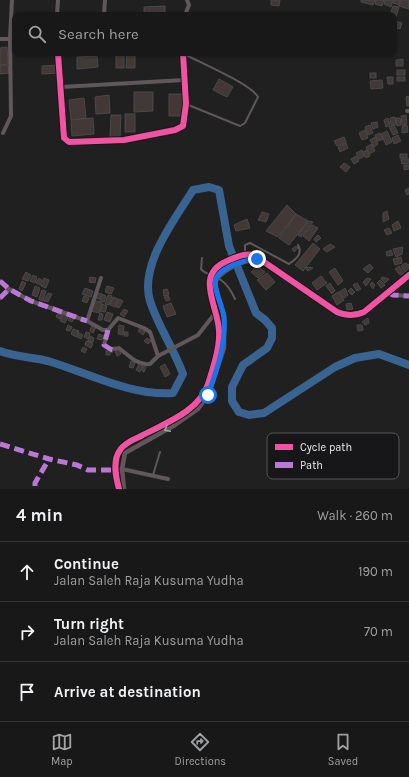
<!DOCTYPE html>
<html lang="en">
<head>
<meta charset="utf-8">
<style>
  body { margin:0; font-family:Karla,sans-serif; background:#252525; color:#f1f3f6 }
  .stop { position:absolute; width:12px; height:12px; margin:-9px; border:3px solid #1a73e8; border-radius:50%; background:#fff }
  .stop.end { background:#1a73e8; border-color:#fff; box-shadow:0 1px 4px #0008 }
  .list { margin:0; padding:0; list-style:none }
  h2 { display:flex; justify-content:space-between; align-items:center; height:52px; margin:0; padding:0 16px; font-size:17px }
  h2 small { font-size:13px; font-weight:400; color:#9fa0a2 }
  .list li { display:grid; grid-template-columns:26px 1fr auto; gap:12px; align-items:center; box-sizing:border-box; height:60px; padding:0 16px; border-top:1px solid #363737 }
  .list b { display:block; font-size:15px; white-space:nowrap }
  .list p { margin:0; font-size:13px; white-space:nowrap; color:#9fa0a2 }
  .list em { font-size:13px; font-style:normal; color:#9fa0a2 }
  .icon { flex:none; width:22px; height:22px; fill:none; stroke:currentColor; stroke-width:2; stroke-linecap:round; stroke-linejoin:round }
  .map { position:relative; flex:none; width:409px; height:489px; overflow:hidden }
  .search { position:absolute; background:#181818; box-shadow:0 1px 3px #0004; left:12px; right:12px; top:12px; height:44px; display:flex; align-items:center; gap:10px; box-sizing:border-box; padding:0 14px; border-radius:8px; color:#9fa0a2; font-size:15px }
  .sheet { height:232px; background:#181818 }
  nav { display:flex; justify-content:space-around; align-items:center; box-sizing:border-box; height:56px; border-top:1px solid #363737; background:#181818; font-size:11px; color:#9fa0a2 }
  nav a { display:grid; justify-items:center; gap:2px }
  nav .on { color:#a6a5a7 }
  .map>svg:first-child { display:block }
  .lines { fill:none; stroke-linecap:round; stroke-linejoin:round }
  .river { stroke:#396491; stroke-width:8 }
  .building { fill:#423836; stroke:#4a4949 }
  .service { stroke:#5f5759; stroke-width:2 }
  .minor { stroke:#5f5759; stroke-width:4 }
  .tertiary { stroke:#5f5759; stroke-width:4.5 }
  .quiet { stroke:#ba77d6; stroke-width:5; stroke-dasharray:10 5; stroke-linecap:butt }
  .cycleway-casing { stroke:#171618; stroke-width:8 }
  .cycleway { stroke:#f153a3; stroke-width:6 }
  .oneway { stroke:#a6a2a4 }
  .route { stroke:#1a73e8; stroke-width:5 }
  .key { fill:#171618; stroke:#585658; stroke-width:1 }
  .key-label { font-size:11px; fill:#eeedef }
</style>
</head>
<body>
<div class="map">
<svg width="409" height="489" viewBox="0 0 409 489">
  <rect width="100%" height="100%" fill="#202020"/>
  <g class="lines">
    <!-- river -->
    <path class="river" d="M0,351C15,357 32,357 48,361C88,373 131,396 173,393L183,374C174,349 158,326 150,301C139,265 175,219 193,190L209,187L219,190L229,246L256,313L265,320L272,328V338L267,348L243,365L232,387V401L239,412L249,415L264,413L335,367L355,358L379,354L409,365"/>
  </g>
  <!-- building -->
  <g class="building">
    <path d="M271,0H280L279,6L271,5Z"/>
    <path d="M361,0H375L373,5L361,2Z"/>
    <path d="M376,0H384L382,6L375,4Z"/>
    <path d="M385,0H393L391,7L384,4Z"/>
    <path d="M394,0H400L399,5L393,3Z"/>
    <path d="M401,0H409V9L399,6Z"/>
    <path d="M165,6V15H144V7Z"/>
    <path d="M393,6L399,7L396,17L390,15Z"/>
    <path d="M395,21L402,23L400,29L394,27Z"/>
    <path d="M7,47L8,64L0,65V48Z"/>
    <rect x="116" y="53" width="8" height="15"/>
    <path d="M127,53H135V68H126Z"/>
    <path d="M97,56L98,67L77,69V57Z"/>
    <path d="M403,59V66H396V60Z"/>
    <path d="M0,65H8L9,73L0,74Z"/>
    <path d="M57,65L58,73L42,74V66Z"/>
    <rect x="397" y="70" width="8" height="5"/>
    <rect x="370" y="73" width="6" height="5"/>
    <path d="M387,77H393V84H388Z"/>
    <rect x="397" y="77" width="8" height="4"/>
    <path d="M219,79L233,87L227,97L213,90Z"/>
    <path d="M382,80L383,88L371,89L370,81Z"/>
    <path d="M134,92H153V111L134,112Z"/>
    <rect x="169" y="94" width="13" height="22"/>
    <path d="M109,95L110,113L96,114L95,97Z"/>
    <path d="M409,96V106H407L406,97Z"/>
    <path d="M84,98L86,118L71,120L69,100Z"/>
    <rect x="125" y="114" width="10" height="18"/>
    <path d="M111,115H121L120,137H110Z"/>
    <path d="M406,115L407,124L402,125L401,116Z"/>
    <path d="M395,117L396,124L391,125L390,118Z"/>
    <path d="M93,118L94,134L72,136L71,120Z"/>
    <path d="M388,118L390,125L386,127L384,120Z"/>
    <path d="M396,118H400L401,125L397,126Z"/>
    <path d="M377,122L378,127L373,129L371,123Z"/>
    <path d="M370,125L373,133L368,135L365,127Z"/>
    <path d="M394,125L398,133L393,135L389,127Z"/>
    <path d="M407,125L408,132L402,133V126Z"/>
    <path d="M365,130L368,138L362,140L359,133Z"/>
    <path d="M387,131L392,142L386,145L381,134Z"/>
    <path d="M380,133L383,139L378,141L375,135Z"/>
    <path d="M398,135L401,141L394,144L392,138Z"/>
    <path d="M344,137L346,142L337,146L334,141Z"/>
    <path d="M375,137L378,144L374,147L370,140Z"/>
    <path d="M346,143L348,148L340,152L338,147Z"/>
    <path d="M372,144L375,151L369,154L366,147Z"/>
    <path d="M362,150L365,156L359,159L356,153Z"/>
    <path d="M367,150L370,156L366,158L363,152Z"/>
    <rect x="400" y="154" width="7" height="4"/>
    <path d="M356,156L359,161L354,164L351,159Z"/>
    <path d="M401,159H409V163L402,164Z"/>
    <path d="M344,163L350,167L346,172L340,167Z"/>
    <path d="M404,165H409V169L404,170Z"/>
    <path d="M409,188V194L407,195L405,190Z"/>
    <path d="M287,205L296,214L278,237L266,231Z"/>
    <path d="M387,211L389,219L383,222V213Z"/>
    <path d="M262,212L269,214L266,222L258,220Z"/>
    <path d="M296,214L308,221L289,245L279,238Z"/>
    <path d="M247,219L250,228L236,231L234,225Z"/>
    <path d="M308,221L313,222L301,237L298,235Z"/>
    <path d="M398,221L401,228L394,231L392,225Z"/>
    <path d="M312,225L318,228L309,241L303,236Z"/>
    <path d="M389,228L392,233L387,235L384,230Z"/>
    <path d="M318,235L321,238L316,242L314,239Z"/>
    <path d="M313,243L320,249L303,271L295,265Z"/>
    <path d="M330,244L335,247L327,252L323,249Z"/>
    <path d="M296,246L298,248L294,252L292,249Z"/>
    <path d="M403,247L402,254L396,257L393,249Z"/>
    <path d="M391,250L393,255L387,256L386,252Z"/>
    <path d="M401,257L402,263L395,265L393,259Z"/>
    <path d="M405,263L409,265V268L405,272L401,266Z"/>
    <path d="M370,264L373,268L368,273L363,269Z"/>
    <path d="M258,266L265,272L258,278L251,272Z"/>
    <path d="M399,266L404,273L400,275L395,269Z"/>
    <path d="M310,267L313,268L308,271L305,268Z"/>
    <path d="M335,268L343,281L338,285L329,272Z"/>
    <path d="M26,272L31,275L28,281L22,279Z"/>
    <path d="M267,273L275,282L266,290L257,280Z"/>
    <path d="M33,275L37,277L35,283L30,281Z"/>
    <path d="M321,276L327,283L317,290L312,283Z"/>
    <path d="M90,277L96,278L95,283L89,282Z"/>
    <path d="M382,277L389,279L385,283L381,279Z"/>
    <path d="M39,278L42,280L40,285L36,283Z"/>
    <path d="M44,278L49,280L46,288L41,286Z"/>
    <path d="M367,278L371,279L366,286L363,282Z"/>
    <path d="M380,280L385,285L381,288L377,283Z"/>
    <path d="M22,281L26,283L22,291L19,289Z"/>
    <path d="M372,282L375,285L373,289L370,285Z"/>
    <path d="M330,283L335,291L332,294L326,286Z"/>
    <path d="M357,283L361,289L357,291L353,285Z"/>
    <path d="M35,286L40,288L37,297L32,295Z"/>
    <path d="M107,286L114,288L111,294L105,292Z"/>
    <path d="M85,288L93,291L91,297L82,294Z"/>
    <path d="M345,288L348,295L344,298L339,292Z"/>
    <path d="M351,288L355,292L352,295L348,291Z"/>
    <path d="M167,289L169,294L164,296L163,290Z"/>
    <path d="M42,290L46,291L43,301L39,299Z"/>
    <path d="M338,292L344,300L337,305L332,296Z"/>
    <path d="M48,293L52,294L48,302L44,301Z"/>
    <path d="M97,293L102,294L100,299L95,298Z"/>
    <path d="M102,294L106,296L104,302L100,301Z"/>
    <path d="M108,295L112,296L109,305L105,304Z"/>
    <path d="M168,295L170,300L166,301L164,297Z"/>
    <path d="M84,296L89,298L87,303L82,301Z"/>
    <path d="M113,297L118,299L115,307L110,305Z"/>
    <path d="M119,299L123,301L119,308L116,307Z"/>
    <path d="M94,300L102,303L99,313L91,311Z"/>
    <path d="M171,303L176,314L167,317L163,306Z"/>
    <path d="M351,303L353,309L347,310L346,304Z"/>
    <path d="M102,304L107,306L105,312L100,311Z"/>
    <path d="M124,309L128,311L124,317L120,314Z"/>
    <path d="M59,310L63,312L60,319L56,317Z"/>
    <path d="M107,312L113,314L110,322L104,320Z"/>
    <path d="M64,313L69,315L65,323L60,321Z"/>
    <path d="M100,313L103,314L102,320H98Z"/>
    <path d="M71,315L75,317L72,322L68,320Z"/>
    <path d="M368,318L369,323L365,325L362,322Z"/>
    <path d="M68,325L72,327L70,331L66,330Z"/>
    <path d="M92,325L96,327L93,333L90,331Z"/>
    <path d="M119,325L124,326L123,335L118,334Z"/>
    <path d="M357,325H362L363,330L358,331Z"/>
    <path d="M140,328L145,332L143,335L138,331Z"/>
    <path d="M73,329L79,331L76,337L71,334Z"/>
    <path d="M86,332L90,333L88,339L84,337Z"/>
    <rect x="124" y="332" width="4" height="4"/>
    <path d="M79,333L83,335L81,339L77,337Z"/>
    <path d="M99,334L104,336L102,340L97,339Z"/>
    <path d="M90,336L94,338L93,342L88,341Z"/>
    <path d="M147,338L151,341L148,344L144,341Z"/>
    <path d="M86,341L93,343L91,348L85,345Z"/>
    <path d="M83,347L87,349L85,353L81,351Z"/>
    <path d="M119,349L121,354L117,356L115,351Z"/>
    <path d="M110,350V355H106V351Z"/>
    <path d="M131,361L135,363L133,368L129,367Z"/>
    <path d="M139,364L143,366L140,372L136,370Z"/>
    <path d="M165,364L170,374L165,377L160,367Z"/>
    <path d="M144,366L146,367L144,372L142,371Z"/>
  </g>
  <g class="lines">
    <!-- service -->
    <g class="service">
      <path d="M184,54C199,62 251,84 258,97L245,123L240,126L186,104"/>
      <path d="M245,254V245L250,243L289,264C296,259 303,254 298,245"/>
      <path d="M202,258L201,269C207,276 215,275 221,280C228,285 232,292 235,299"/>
      <path d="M153,475L160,452"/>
    </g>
    <!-- minor -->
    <g class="minor">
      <path d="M57,15L58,0"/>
      <path d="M104,15L105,0"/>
      <path d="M185,15L189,5L187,0"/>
      <path d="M0,39H15"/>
      <path d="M58,53L64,138L69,142L124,140L175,130L183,126L186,104L183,53"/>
      <path d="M61,87L184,80"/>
      <path d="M407,111H409"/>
      <path d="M3,133L11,116L10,39L12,0"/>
      <path d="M0,281L9,289L31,301L87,321L103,330H108L118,318L144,328L150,332L158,356L198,335L216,312"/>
      <path d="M389,293L393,295L409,296"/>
      <path d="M0,298L9,289"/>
      <path d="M87,321L101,278"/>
      <path d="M108,330L104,345C109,350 113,349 119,348C128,355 138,366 150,364L158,356"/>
      <path d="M116,470L122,469L168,479"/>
    </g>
    <!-- tertiary -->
    <g class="tertiary">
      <path d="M119,489C116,478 112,461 120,450C124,444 132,440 139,437C163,424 199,412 208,384C213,368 220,348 219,331C218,305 194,275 227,261C236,257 244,253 254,255L337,312C347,316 354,316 364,312L409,275"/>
      <path d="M124,489L122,469L125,453L175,425L198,409L208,395L224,348V316L215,285L217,278C228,267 242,261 257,259"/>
    </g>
    <!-- quiet -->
    <g class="quiet">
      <path d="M0,281L9,289L31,301L87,321"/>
      <path d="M389,293L393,295L409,296"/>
      <path d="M0,298L9,289"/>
      <path d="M108,330L104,345L112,350L116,349"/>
      <path d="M0,444L49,459L77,465L88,470H116"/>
      <path d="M35,486V483L49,459"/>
    </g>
    <!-- cycleway casing -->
    <g class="cycleway-casing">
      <g id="cycleway">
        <path d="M58,53L64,138L69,142L124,140L175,130L183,126L186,104L183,53"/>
        <path d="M119,489C116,478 112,461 120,450C124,444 132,440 139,437C163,424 199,412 208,384C213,368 220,348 219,331C218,305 194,275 227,261C236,257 244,253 254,255L337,312C347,316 354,316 364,312L409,275"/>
      </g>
    </g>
    <!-- cycleway -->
    <use href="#cycleway" class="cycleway"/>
  </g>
  <!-- one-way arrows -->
  <defs><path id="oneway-chevron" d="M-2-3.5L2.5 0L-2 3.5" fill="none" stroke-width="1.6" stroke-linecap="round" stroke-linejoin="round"/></defs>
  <use class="oneway" href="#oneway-chevron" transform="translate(167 429) rotate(153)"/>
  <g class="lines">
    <!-- route -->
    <path class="route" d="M208,395C217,369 226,345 224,317C223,307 212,287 216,278C223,266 245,260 257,259"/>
  </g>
  <!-- legend -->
  <rect x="267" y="433" width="132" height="46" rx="6" class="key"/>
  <rect x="275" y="444" width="18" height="6" fill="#f153a3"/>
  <rect x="275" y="462" width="18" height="6" fill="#ba77d6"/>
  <g class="key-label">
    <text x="300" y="451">Cycle path</text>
    <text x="300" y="469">Path</text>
  </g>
</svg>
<div class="stop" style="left:208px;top:395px"></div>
<div class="stop end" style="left:257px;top:259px"></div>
<div class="search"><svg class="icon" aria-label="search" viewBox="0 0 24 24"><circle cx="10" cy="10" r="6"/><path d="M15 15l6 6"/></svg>Search here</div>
</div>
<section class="sheet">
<h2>4 min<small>Walk · 260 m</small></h2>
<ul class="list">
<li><svg class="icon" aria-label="ahead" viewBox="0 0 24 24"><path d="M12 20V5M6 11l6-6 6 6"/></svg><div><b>Continue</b><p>Jalan Saleh Raja Kusuma Yudha</p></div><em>190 m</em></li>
<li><svg class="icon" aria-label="right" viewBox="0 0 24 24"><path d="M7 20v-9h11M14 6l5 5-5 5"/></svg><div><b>Turn right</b><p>Jalan Saleh Raja Kusuma Yudha</p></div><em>70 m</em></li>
<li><svg class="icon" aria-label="arrive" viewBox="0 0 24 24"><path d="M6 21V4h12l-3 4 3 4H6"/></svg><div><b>Arrive at destination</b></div></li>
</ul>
</section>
<nav>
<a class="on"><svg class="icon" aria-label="map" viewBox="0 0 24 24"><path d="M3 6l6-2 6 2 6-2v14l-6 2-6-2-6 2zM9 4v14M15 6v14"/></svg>Map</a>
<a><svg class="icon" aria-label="directions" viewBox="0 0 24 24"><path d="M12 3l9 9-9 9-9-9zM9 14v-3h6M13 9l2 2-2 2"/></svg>Directions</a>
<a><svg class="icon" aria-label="saved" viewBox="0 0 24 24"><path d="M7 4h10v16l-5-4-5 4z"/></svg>Saved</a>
</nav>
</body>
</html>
